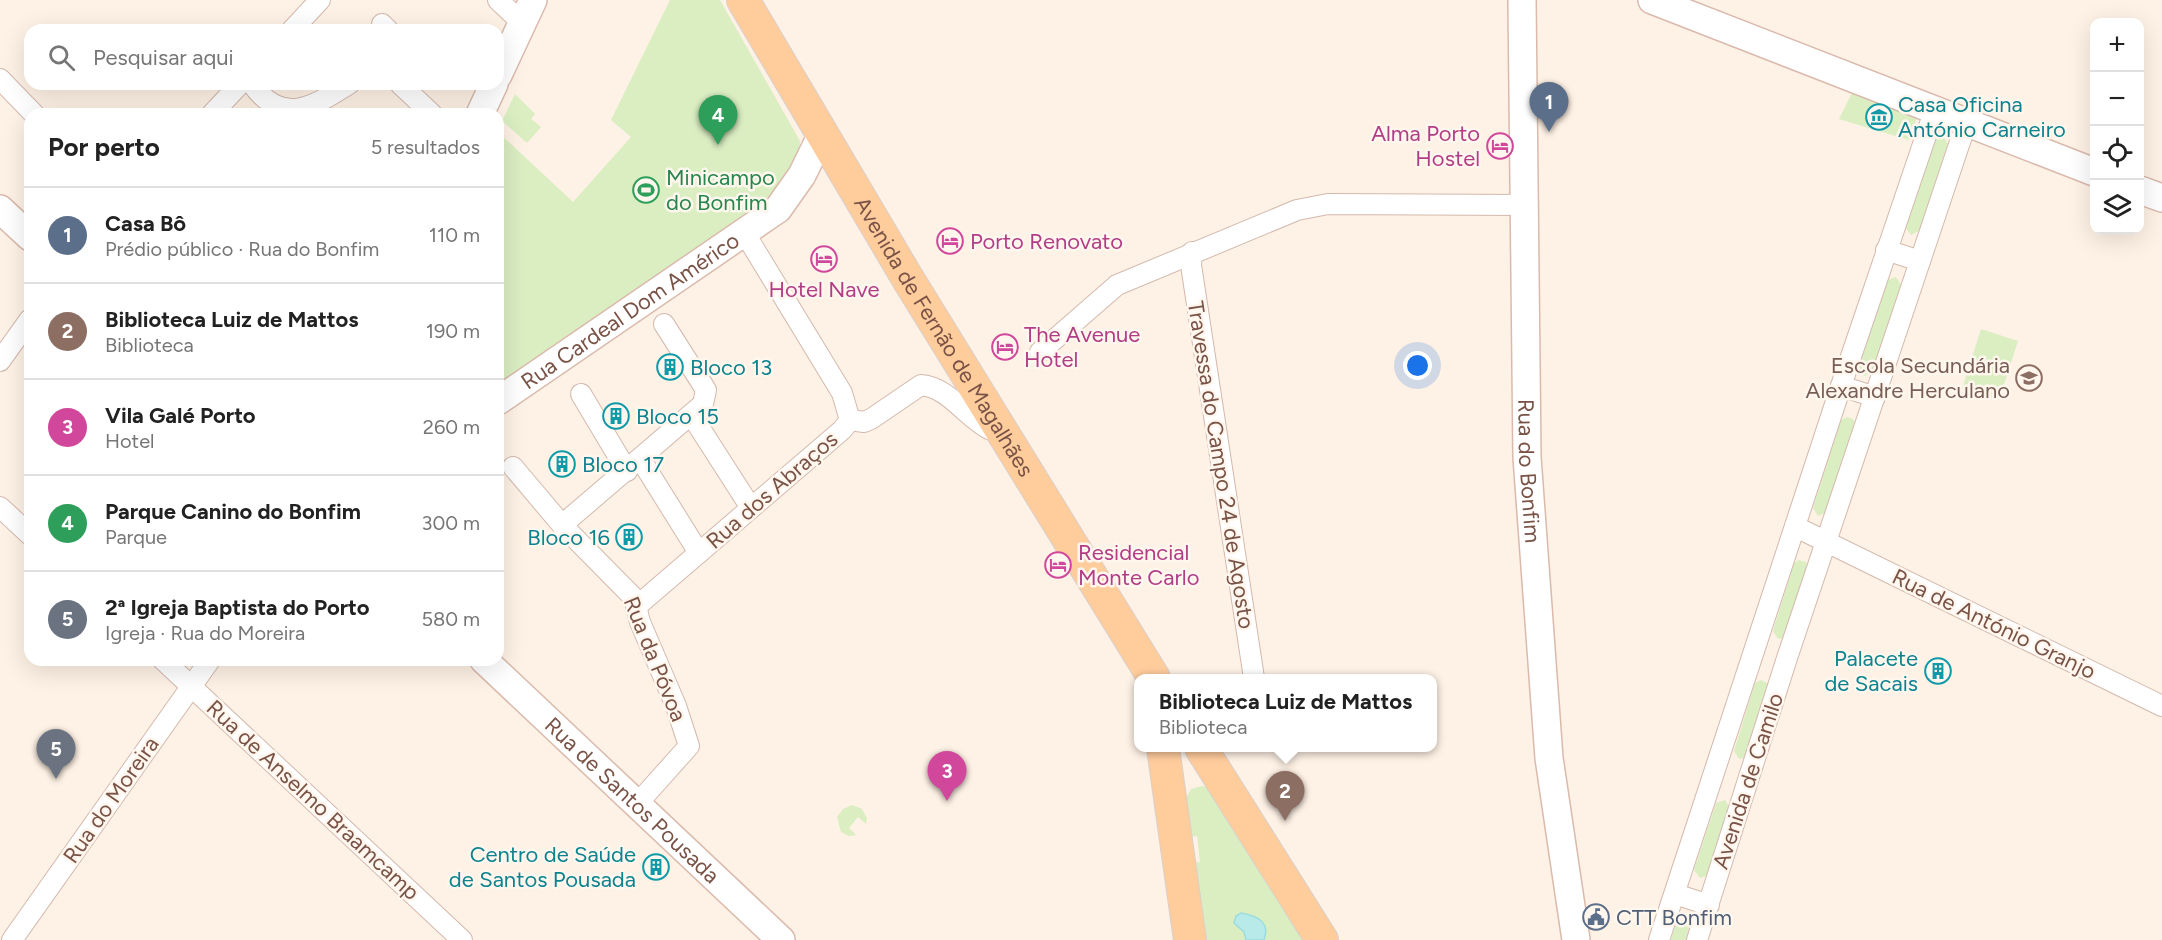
<!DOCTYPE html>
<html lang="pt">
<head>
<meta charset="utf-8">
<style>
  body { margin:0; font-family:Figtree,sans-serif; background:#f2f2f2; color:#222 }
  .controls { position:absolute; right:18px; top:18px; display:grid; overflow:hidden; border-radius:12px; box-shadow:0 6px 24px #0002 }
  .controls button { width:54px; height:54px; display:grid; place-items:center; padding:0; border:0; border-bottom:2px solid #e0e0e0; background:#fff; color:#222; font:30px sans-serif }
  .you { position:absolute; left:1418px; top:366px; width:21px; height:21px; margin:-15px; border:4px solid #fff; border-radius:50%; background:#1a73e8; box-shadow:0 0 0 9px #1a73e833 }
  .badge { display:grid; place-items:center; width:39px; height:39px; border-radius:50%; background:#f34f40; color:#fff; font-size:20px; font-weight:700 }
  .pin { position:absolute; translate:-50% -50px; filter:drop-shadow(0 2px 3px #0008) }
  .pin::after { content:''; position:absolute; top:32px; width:21px; height:18px; background:inherit; clip-path:polygon(0 0,100% 0,50% 100%) }
  .popup { position:absolute; left:1134px; top:674px; width:303px; height:78px; box-sizing:border-box; display:grid; place-content:center; border-radius:12px; background:#fff; filter:drop-shadow(0 2px 4px #0005); font-size:20px; white-space:nowrap; color:#767676 }
  .popup b { font-size:22px; color:#222 }
  .popup::after { content:''; position:absolute; left:50%; top:100%; margin-left:-12px; border:12px solid transparent; border-top-color:#fff }
  .list { margin:0; padding:0; list-style:none }
  h2 { display:flex; justify-content:space-between; align-items:center; height:78px; margin:0; padding:0 24px; font-size:26px }
  h2 small { font-size:20px; font-weight:400; color:#767676 }
  .list li { display:grid; grid-template-columns:39px 1fr auto; gap:18px; align-items:center; box-sizing:border-box; height:96px; padding:0 24px; border-top:2px solid #e0e0e0 }
  .list b { display:block; font-size:22px; white-space:nowrap }
  .list p { margin:0; font-size:20px; white-space:nowrap; color:#767676 }
  .list em { font-size:20px; font-style:normal; color:#767676 }
  .icon { flex:none; width:33px; height:33px; fill:none; stroke:currentColor; stroke-width:2; stroke-linecap:round; stroke-linejoin:round }
  .map { position:relative; flex:none; width:2162px; height:940px; overflow:hidden }
  .search { position:absolute; background:#fff; box-shadow:0 6px 24px #0002; left:24px; top:24px; width:480px; height:66px; display:flex; align-items:center; gap:15px; box-sizing:border-box; padding:0 21px; border-radius:18px; color:#767676; font-size:22px }
  .panel { position:absolute; background:#fff; box-shadow:0 6px 24px #0002; left:24px; top:108px; width:480px; height:558px; border-radius:18px }
  .map>svg:first-child { display:block }
  .green { fill:#daeec2 }
  .water { fill:#b8eaea; stroke:#9ddcdd; stroke-width:1.5 }
  .lines { fill:none; stroke-linecap:round; stroke-linejoin:round }
  .street-casing { stroke:#d4b9ad; stroke-width:22 }
  .secondary-casing { stroke:#dabaac; stroke-width:30 }
  .primary-casing { stroke:#dacfcb; stroke-width:34 }
  .street { stroke:#fff; stroke-width:20 }
  .secondary { stroke:#fff; stroke-width:27 }
  .primary { stroke:#ffcc9c; stroke-width:32 }
  .labels { text-anchor:middle; dominant-baseline:central; stroke-width:5; stroke-linejoin:round; paint-order:stroke }
  .culture-label { font-size:22px; fill:#0d838f; stroke:#fff6ee; text-anchor:start }
  .hotel-label { font-size:22px; fill:#b23c85; stroke:#fff6ee; text-anchor:start }
  .leisure-label { font-size:22px; fill:#27864d; stroke:#fff6ee; text-anchor:start }
  .street-label { font-size:22px; fill:#7a5347; stroke:#fff6ee }
  .education-label { font-size:22px; fill:#785e54; stroke:#fff6ee; text-anchor:end }
  .service-label { font-size:22px; fill:#4e5e75; stroke:#fff6ee; text-anchor:start }
</style>
</head>
<body>
<div class="map">
<svg width="2162" height="940" viewBox="0 0 2162 940">
  <rect width="100%" height="100%" fill="#fef1e5"/>
  <!-- green -->
  <g class="green">
    <path d="M670,0H720L800,141C799,161 785,179 775,195L498,387V132L573,202L631,137L611,120Z"/>
    <path d="M1852,93L1917,117L1909,140L1839,119Z"/>
    <path d="M515,94L535,114L531,119L541,127L527,143L502,121Z"/>
    <path d="M1943,136L1948,144L1919,231L1911,235L1905,227L1934,140Z"/>
    <path d="M1896,277L1901,285L1873,372L1864,376L1859,368L1887,280Z"/>
    <path d="M1981,329L2018,341L1999,400L1962,389Z"/>
    <path d="M1847,417L1853,419L1855,425L1827,512L1818,516L1813,508L1841,420Z"/>
    <path d="M1799,560L1806,562L1808,568L1784,638L1778,639L1773,631L1794,563Z"/>
    <path d="M1761,680L1769,684L1745,758L1739,759L1734,751L1755,683Z"/>
    <path d="M1202,786L1208,787L1306,940H1203L1193,863L1200,862L1197,836L1190,837L1186,798L1191,789Z"/>
    <path d="M1725,800L1730,808L1708,875L1700,878L1694,870L1716,803Z"/>
    <path d="M852,805L862,809L867,818L866,824L858,817L849,828L856,835L849,836L841,832L837,817L843,809Z"/>
    <path d="M1682,920L1690,924L1686,940H1671L1676,923Z"/>
  </g>
  <!-- water -->
  <path class="water" d="M1241,913C1256,916 1271,921 1264,940H1246L1244,932L1234,923L1236,916Z"/>
  <g class="lines">
    <!-- street casing -->
    <g class="street-casing">
      <g id="street">
        <path d="M498,0L522,23"/>
        <path d="M382,24L388,30"/>
        <path d="M292,30L320,0"/>
        <path d="M0,79L34,114"/>
        <path d="M252,84C283,127 314,106 349,84"/>
        <path d="M400,84L432,114"/>
        <path d="M212,114L240,84"/>
        <path d="M1886,250L1920,261"/>
        <path d="M1192,252L1191,265L1254,678"/>
        <path d="M1040,352L1117,285L1297,210L1328,204L1524,205"/>
        <path d="M0,361L30,319"/>
        <path d="M1841,386L1875,397"/>
        <path d="M581,394L627,471"/>
        <path d="M692,416L751,508"/>
        <path d="M850,420L864,422L871,419L921,385C949,387 967,419 991,430L1000,426"/>
        <path d="M641,460L699,553"/>
        <path d="M513,467L562,525L634,598L640,622L676,706L689,746L638,803"/>
        <path d="M0,507L30,535"/>
        <path d="M562,525L703,404L706,390L664,324"/>
        <path d="M1796,527L2162,706"/>
        <path d="M637,606L842,430L850,420L842,393L744,232"/>
        <path d="M163,660L462,940"/>
        <path d="M1675,894L1709,905"/>
        <path d="M12,940L210,660"/>
        <path d="M1659,940L1841,386L1935,109"/>
        <path d="M1697,940L1787,658L1967,121"/>
      </g>
    </g>
    <!-- secondary casing -->
    <g class="secondary-casing">
      <g id="secondary">
        <path id="s1" d="M1522,0L1527,457L1549,758L1576,940"/>
        <path d="M1652,0L2094,172"/>
        <path d="M498,75L533,0"/>
        <path d="M480,114L494,84"/>
        <path d="M2140,190L2162,198"/>
        <path d="M0,209L30,237"/>
        <path id="s2" d="M498,401L778,209L802,175L823,132"/>
        <path id="s3" d="M484,660L781,940"/>
      </g>
    </g>
    <!-- primary casing -->
    <g class="primary-casing">
      <g id="primary">
        <path id="s4" d="M743,0L908,279L1154,678"/>
        <path d="M1163,748L1190,940"/>
        <path d="M1201,748L1322,940"/>
      </g>
    </g>
    <!-- street -->
    <use href="#street" class="street"/>
    <!-- secondary -->
    <use href="#secondary" class="secondary"/>
    <!-- primary -->
    <use href="#primary" class="primary"/>
  </g>
  <!-- icons -->
  <defs>
    <g id="museum-ring" transform="scale(1.35)"><circle r="9.5" fill="#fff6ee" stroke="#0f9aa8" stroke-width="1.5"/><path d="M0-6L6-3V-2H-6V-3ZM-5-1h2V3h-2ZM-1-1h2V3h-2ZM3-1h2V3H3ZM-6 4H6V6H-6Z" fill="#0f9aa8"/></g>
    <g id="hotel-ring" transform="scale(1.35)"><circle r="9.5" fill="#fff6ee" stroke="#d1479c" stroke-width="1.5"/><path d="M-6-4.5h1.5V1H6V5H4.5V3h-9V5H-6ZM-4 0a1.8 1.8 0 1 1 3.6 0ZM.5 0V-2.5h3Q6-2.5 6 0Z" fill="#d1479c"/></g>
    <g id="stadium-ring" transform="scale(1.35)"><circle r="9.5" fill="#fff6ee" stroke="#2e9e5b" stroke-width="1.5"/><path d="M0-5a6.5 5 0 1 0 0 10a6.5 5 0 1 0 0-10ZM-3.5-1.8h7v3.6h-7Z" fill="#2e9e5b"/></g>
    <g id="building-ring" transform="scale(1.35)"><circle r="9.5" fill="#fff6ee" stroke="#0f9aa8" stroke-width="1.5"/><path d="M-4-6H4V6H1V3H-1V6H-4ZM-2.5-4.3h1.7v1.8h-1.7ZM.8-4.3h1.7v1.8H.8ZM-2.5-1h1.7V.8h-1.7ZM.8-1h1.7V.8H.8Z" fill="#0f9aa8"/></g>
    <g id="school-ring" transform="scale(1.35)"><circle r="9.5" fill="#fff6ee" stroke="#8d6e63" stroke-width="1.5"/><path d="M0-5L7-2L0 1L-7-2ZM-4 1L0 2.5L4 1V4Q0 6-4 4Z" fill="#8d6e63"/></g>
    <g id="civic-ring" transform="scale(1.35)"><circle r="9.5" fill="#fff6ee" stroke="#5c6f8a" stroke-width="1.5"/><path d="M-.6-6.5H3V-4.5H.6V-3L4-1V1h2V6H-6V1h2V-1L-.6-3ZM-1.2 2.5V6h2.4V2.5Z" fill="#5c6f8a"/></g>
  </defs>
  <g fill-rule="evenodd">
    <use href="#museum-ring" x="1879" y="117"/>
    <use href="#hotel-ring" x="1500" y="146"/>
    <use href="#stadium-ring" x="646" y="190"/>
    <use href="#hotel-ring" x="950" y="241"/>
    <use href="#hotel-ring" x="824" y="259"/>
    <use href="#hotel-ring" x="1005" y="347"/>
    <use href="#building-ring" x="670" y="367"/>
    <use href="#school-ring" x="2029" y="378"/>
    <use href="#building-ring" x="616" y="416"/>
    <use href="#building-ring" x="562" y="464"/>
    <use href="#building-ring" x="629" y="537"/>
    <use href="#hotel-ring" x="1058" y="565"/>
    <use href="#building-ring" x="1938" y="671"/>
    <use href="#building-ring" x="656" y="867"/>
    <use href="#civic-ring" x="1596" y="917"/>
  </g>
  <g class="labels">
    <!-- culture labels -->
    <g class="culture-label">
      <text x="1898" y="104">Casa Oficina<tspan x="1898" dy="25">António Carneiro</tspan></text>
      <text x="690" y="367">Bloco 13</text>
      <text x="636" y="416">Bloco 15</text>
      <text x="582" y="464">Bloco 17</text>
      <text x="610" y="537" text-anchor="end">Bloco 16</text>
      <text x="1918" y="658" text-anchor="end">Palacete<tspan x="1918" dy="25">de Sacais</tspan></text>
      <text x="636" y="854" text-anchor="end">Centro de Saúde<tspan x="636" dy="25">de Santos Pousada</tspan></text>
    </g>
    <!-- hotel labels -->
    <g class="hotel-label">
      <text x="1480" y="133" text-anchor="end">Alma Porto<tspan x="1480" dy="25">Hostel</tspan></text>
      <text x="970" y="241">Porto Renovato</text>
      <text x="824" y="289" text-anchor="middle">Hotel Nave</text>
      <text x="1024" y="334">The Avenue<tspan x="1024" dy="25">Hotel</tspan></text>
      <text x="1078" y="552">Residencial<tspan x="1078" dy="25">Monte Carlo</tspan></text>
    </g>
    <!-- leisure labels -->
    <g class="leisure-label">
      <text x="666" y="177">Minicampo<tspan x="666" dy="25">do Bonfim</tspan></text>
    </g>
    <!-- street labels -->
    <g class="street-label">
      <text stroke="none"><textPath href="#s2" startOffset="160">Rua Cardeal Dom Américo</textPath></text>
      <text stroke="none"><textPath href="#s4" startOffset="392">Avenida de Fernão de Magalhães</textPath></text>
      <text transform="translate(1221 465) rotate(81)">Travessa do Campo 24 de Agosto</text>
      <text stroke="none"><textPath href="#s1" startOffset="471">Rua do Bonfim</textPath></text>
      <text transform="translate(772 490) rotate(-41)">Rua dos Abraços</text>
      <text transform="translate(1994 624) rotate(26)">Rua de António Granjo</text>
      <text transform="translate(655 659) rotate(68)">Rua da Póvoa</text>
      <text transform="translate(1748 781) rotate(-72)">Avenida de Camilo</text>
      <text transform="translate(111 800) rotate(-55)">Rua do Moreira</text>
      <text transform="translate(313 800) rotate(43)">Rua de Anselmo Braamcamp</text>
      <text stroke="none"><textPath href="#s3" startOffset="204">Rua de Santos Pousada</textPath></text>
    </g>
    <!-- education labels -->
    <g class="education-label">
      <text x="2010" y="365">Escola Secundária<tspan x="2010" dy="25">Alexandre Herculano</tspan></text>
    </g>
    <!-- service labels -->
    <g class="service-label">
      <text x="1616" y="917">CTT Bonfim</text>
    </g>
  </g>
</svg>
<div class="controls">
<button>+</button>
<button>−</button>
<button><svg class="icon" aria-label="locate" viewBox="0 0 24 24"><circle cx="12" cy="12" r="6"/><path d="M12 2v4M12 18v4M2 12h4M18 12h4"/></svg></button>
<button><svg class="icon" aria-label="layers" viewBox="0 0 24 24"><path d="M12 4l9 5-9 5-9-5zM3 14l9 5 9-5"/></svg></button>
</div>
<div class="you"></div>
<div class="pin badge" style="left:1549px;top:132px;background:#5c6f8a">1</div>
<div class="pin badge" style="left:1285px;top:821px;background:#8d6e63">2</div>
<div class="popup"><b>Biblioteca Luiz de Mattos</b>Biblioteca</div>
<div class="pin badge" style="left:947px;top:801px;background:#d1479c">3</div>
<div class="pin badge" style="left:718px;top:145px;background:#2e9e5b">4</div>
<div class="pin badge" style="left:56px;top:779px;background:#6b7280">5</div>
<div class="search"><svg class="icon" aria-label="search" viewBox="0 0 24 24"><circle cx="10" cy="10" r="6"/><path d="M15 15l6 6"/></svg>Pesquisar aqui</div>
<section class="panel">
<h2>Por perto<small>5 resultados</small></h2>
<ul class="list">
<li><span class="badge" style="background:#5c6f8a">1</span><div><b>Casa Bô</b><p>Prédio público · Rua do Bonfim</p></div><em>110 m</em></li>
<li><span class="badge" style="background:#8d6e63">2</span><div><b>Biblioteca Luiz de Mattos</b><p>Biblioteca</p></div><em>190 m</em></li>
<li><span class="badge" style="background:#d1479c">3</span><div><b>Vila Galé Porto</b><p>Hotel</p></div><em>260 m</em></li>
<li><span class="badge" style="background:#2e9e5b">4</span><div><b>Parque Canino do Bonfim</b><p>Parque</p></div><em>300 m</em></li>
<li><span class="badge" style="background:#6b7280">5</span><div><b>2ª Igreja Baptista do Porto</b><p>Igreja · Rua do Moreira</p></div><em>580 m</em></li>
</ul>
</section>
</div>
</body>
</html>
